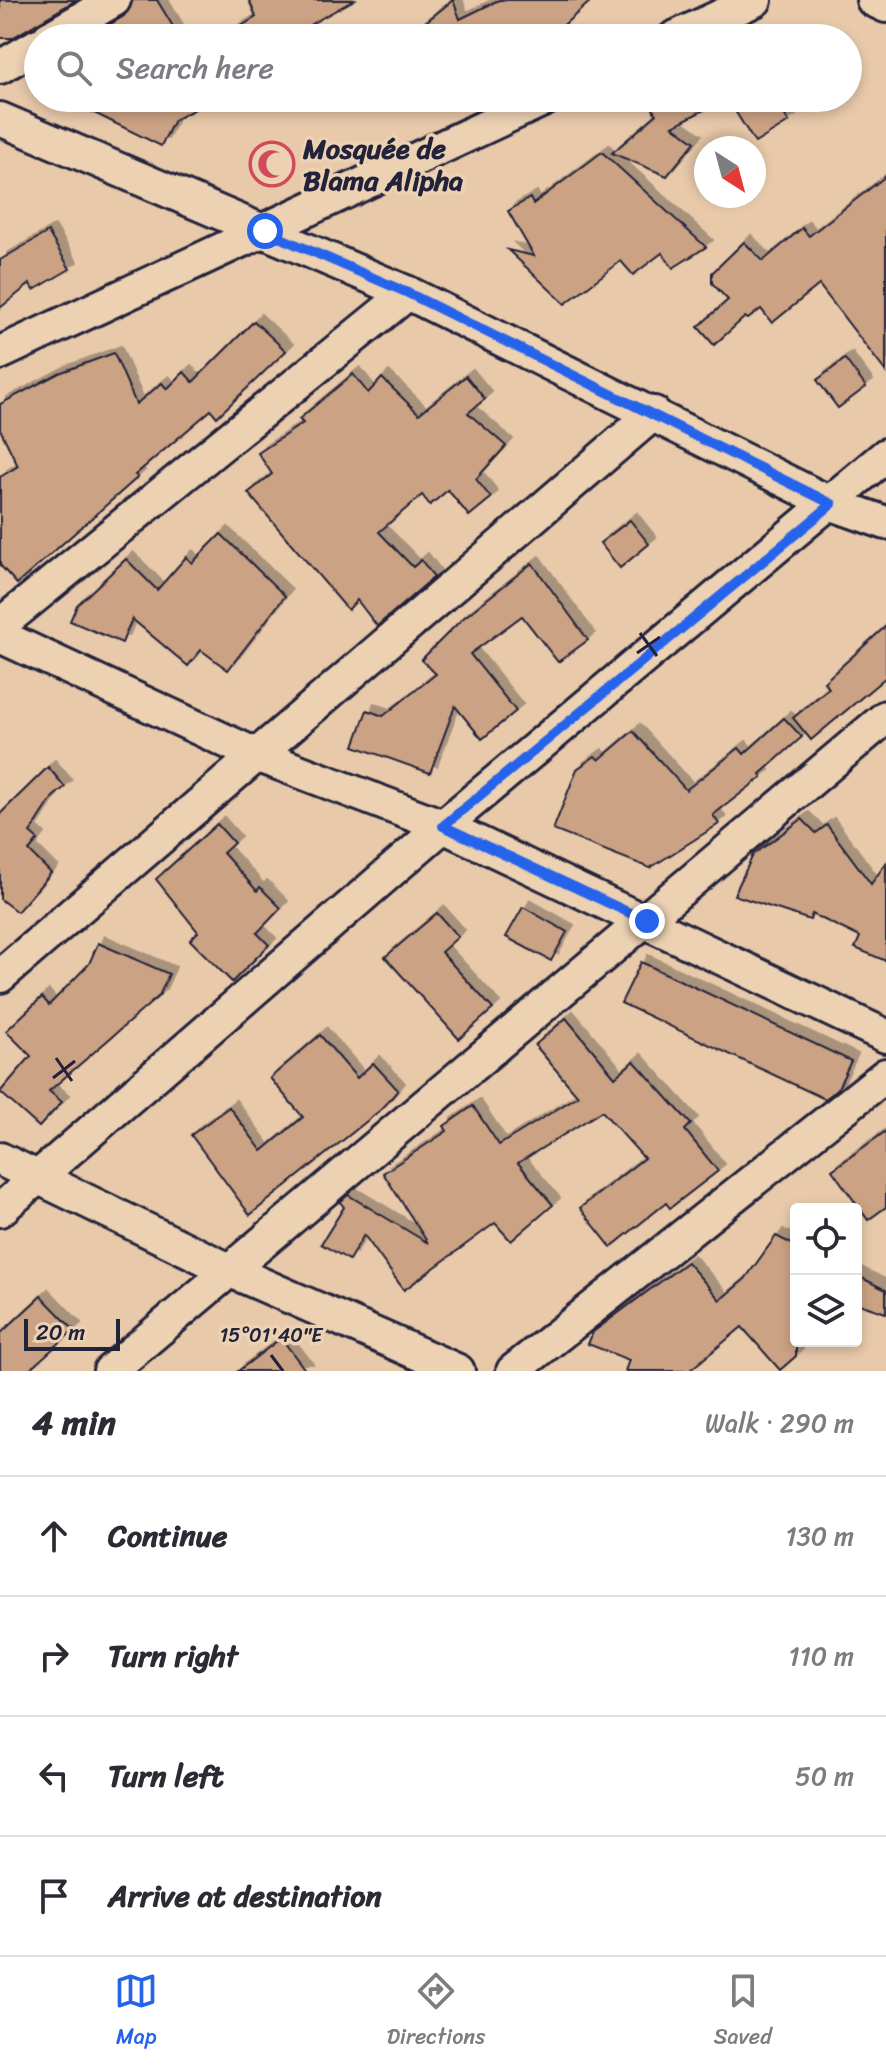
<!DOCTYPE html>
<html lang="en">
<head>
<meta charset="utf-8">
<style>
  body { margin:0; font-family:Sriracha,sans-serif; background:#f7f7f7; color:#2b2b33 }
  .controls { position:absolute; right:24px; bottom:24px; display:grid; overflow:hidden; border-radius:8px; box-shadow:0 4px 12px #0003 }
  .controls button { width:72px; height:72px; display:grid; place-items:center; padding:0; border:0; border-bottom:2px solid #e1e1e2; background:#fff; color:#2b2b33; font:40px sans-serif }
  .compass { position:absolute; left:694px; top:136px; width:72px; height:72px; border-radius:50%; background:#fff; box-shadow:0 4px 12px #0003; rotate:144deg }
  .scale { position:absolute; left:24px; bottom:20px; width:96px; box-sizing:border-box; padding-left:8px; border:4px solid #22223b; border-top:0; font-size:22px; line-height:28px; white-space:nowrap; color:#22223b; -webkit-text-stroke:6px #ecd1b3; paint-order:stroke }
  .stop { position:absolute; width:24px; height:24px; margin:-18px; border:6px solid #2563eb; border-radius:50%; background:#fff }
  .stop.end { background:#2563eb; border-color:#fff; box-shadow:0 2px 8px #0008 }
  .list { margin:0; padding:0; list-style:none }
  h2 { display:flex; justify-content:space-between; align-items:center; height:104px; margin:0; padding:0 32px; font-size:34px }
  h2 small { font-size:26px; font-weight:400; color:#7c7c81 }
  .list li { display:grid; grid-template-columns:52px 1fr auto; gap:24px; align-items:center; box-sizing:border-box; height:120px; padding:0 32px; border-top:2px solid #e1e1e2 }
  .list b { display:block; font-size:30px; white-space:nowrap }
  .list em { font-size:26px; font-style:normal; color:#7c7c81 }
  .icon { flex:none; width:44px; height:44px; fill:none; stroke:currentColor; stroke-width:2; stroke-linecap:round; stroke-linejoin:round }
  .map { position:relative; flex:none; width:886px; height:1371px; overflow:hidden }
  .search { position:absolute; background:#fff; box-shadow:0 4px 12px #0003; left:24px; right:24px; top:24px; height:88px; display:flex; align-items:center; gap:20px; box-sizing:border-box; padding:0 28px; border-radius:44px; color:#7c7c81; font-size:30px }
  .sheet { height:584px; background:#fff }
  nav { display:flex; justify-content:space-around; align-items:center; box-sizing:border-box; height:112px; border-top:2px solid #e1e1e2; background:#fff; font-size:22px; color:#7c7c81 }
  nav a { display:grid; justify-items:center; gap:4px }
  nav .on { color:#2563eb }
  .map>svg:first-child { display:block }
  .building { fill:#cba283; stroke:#22223b; stroke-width:2; filter:url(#shadow) }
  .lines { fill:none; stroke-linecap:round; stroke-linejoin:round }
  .minor-casing { stroke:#22223b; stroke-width:38 }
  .minor { stroke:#ecd1b3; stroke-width:32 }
  .route { stroke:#2563eb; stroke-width:10 }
  .ticks { fill:none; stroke:#22223b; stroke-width:3 }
  .labels { text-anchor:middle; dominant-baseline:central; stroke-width:7; stroke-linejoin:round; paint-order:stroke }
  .poi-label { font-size:28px; font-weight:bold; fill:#22223b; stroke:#ecd1b3; text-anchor:start }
  .ticks-label { font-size:20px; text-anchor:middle; fill:#22223b; stroke:#ecd1b3; stroke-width:7; stroke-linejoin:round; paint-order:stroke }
</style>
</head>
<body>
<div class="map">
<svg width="886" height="1371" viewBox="0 0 886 1371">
  <defs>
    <filter id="shadow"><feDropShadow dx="7" dy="-7" stdDeviation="0" flood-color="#0004"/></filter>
  </defs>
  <rect width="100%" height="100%" fill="#e8c9aa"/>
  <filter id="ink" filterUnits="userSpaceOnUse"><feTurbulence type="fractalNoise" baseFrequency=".0125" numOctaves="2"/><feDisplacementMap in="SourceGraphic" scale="16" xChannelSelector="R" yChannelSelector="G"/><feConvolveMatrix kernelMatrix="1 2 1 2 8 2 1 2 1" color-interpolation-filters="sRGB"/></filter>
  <g filter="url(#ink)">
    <!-- building -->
    <g class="building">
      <path d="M0,0H76L12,38H0Z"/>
      <path d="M133,0H157L180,38H87L124,16Z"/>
      <path d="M249,0H354L304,28L310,38H222L256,17Z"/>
      <path d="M453,0L460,19L499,0H592L549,38H406Z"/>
      <path d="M64,98H216L174,120L161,146Z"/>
      <path d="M648,98H774L789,122L755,143L727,98L673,126L695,142L667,176L612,153L656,115Z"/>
      <path d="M602,152L706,247L673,268L662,253L633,275L621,261L565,304L508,250L534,256L508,211L530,198L533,204Z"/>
      <path d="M886,176V372L819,285L772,323L761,309L748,319L745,317L714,345L698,327L728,300L712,283V273L744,242L763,261L802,228L809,236Z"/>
      <path d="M48,232L70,269L34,290L30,284L0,308V260Z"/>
      <path d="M254,321L286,351L217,417L211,410L135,475L138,477L17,584L0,565V477L18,466L0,429V404L59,373L114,353L136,404L162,383L167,389L184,372L193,382Z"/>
      <path d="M845,359L866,387L838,408L817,380Z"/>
      <path d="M353,374L368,393L382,378L419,414L466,376L485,399L468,413L506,446L476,479L491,498L469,516L448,490L430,505L422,495L379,532L413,567L421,560L434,577L377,626L357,600L348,610L248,493L272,474L258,453L303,423L299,419Z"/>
      <path d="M630,520L649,544L620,568L600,543Z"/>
      <path d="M221,534L285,596L228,670L201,650L188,666L132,619L122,643L70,621L77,605L126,559L157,590L186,557L192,563Z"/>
      <path d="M532,563L588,640L558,662L522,616L470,654L516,711L482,739L455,706L430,773L354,746L367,710L383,716L436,674L421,660L461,620Z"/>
      <path d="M886,626V677L811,740L793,718L829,688L824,682Z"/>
      <path d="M784,718L802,737L760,774L762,777L713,815L719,824L650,868L553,830L577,769L595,756L599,760L633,731L686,790L739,748L744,754Z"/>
      <path d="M48,767L65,787L53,797L30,833L38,840L29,851L51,873L17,912L0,899V814Z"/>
      <path d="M802,819L816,833L827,825L871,884L886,863V961L855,948L860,937L812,914L810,920L734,895L753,855Z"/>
      <path d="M217,824L234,843L223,853L257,891L260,887L281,908L257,933L269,945L232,982L190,940L198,932L156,879Z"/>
      <path d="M523,907L567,932L551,961L506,937Z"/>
      <path d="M437,913L458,937L441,952L493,1009L459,1039L385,957Z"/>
      <path d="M98,943L169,974L159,996L49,1091L62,1102L39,1127L0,1092L31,1056L6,1031L42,997L49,1005L89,964Z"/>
      <path d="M641,962L851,1061L837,1090L825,1099L621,1003Z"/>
      <path d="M566,1018L615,1077L634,1061L691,1124L685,1130L718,1171L670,1208L666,1203L611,1247L580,1208L644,1158L602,1111L518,1163L553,1205L511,1241L495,1223L404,1290L364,1235L349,1260L321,1244L344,1207L340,1202L348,1195L428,1243L383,1173L447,1131L444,1126L473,1106L499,1145L578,1096L535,1045Z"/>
      <path d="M320,1035L357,1078L373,1063L398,1090L383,1108L250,1215L191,1135L229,1107L262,1151L303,1117L270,1078Z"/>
      <path d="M886,1131V1207L868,1220L832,1170Z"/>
      <path d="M776,1236L796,1246V1356L780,1370L742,1327L689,1371H625L629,1360L588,1344L593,1332L687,1262L720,1300L745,1279Z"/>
      <path d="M856,1275L886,1290V1313L856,1303Z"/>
      <path d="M41,1296L74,1330L28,1371H0V1334Z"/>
      <path d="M281,1338L306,1371H238Z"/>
    </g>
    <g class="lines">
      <!-- minor casing -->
      <g class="minor-casing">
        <g id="minor">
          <path d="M873,0L886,6"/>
          <path d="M49,38L114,0"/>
          <path d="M674,38L755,0"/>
          <path d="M0,67L38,45"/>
          <path d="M0,119L408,293L832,504L886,523"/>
          <path d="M0,353L547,98"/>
          <path d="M0,625L408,293"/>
          <path d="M0,636L254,754L443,826L886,1036"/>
          <path d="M0,976L654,413"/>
          <path d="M0,1159L229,1270L458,1371"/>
          <path d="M0,1210L443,826L886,455"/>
          <path d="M110,1371L886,717"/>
          <path d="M513,1371L886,1075"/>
        </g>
      </g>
      <!-- minor -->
      <use href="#minor" class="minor"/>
    </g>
  </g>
  <g class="lines" filter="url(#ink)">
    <!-- route -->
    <path class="route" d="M265,231L408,293L832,504L443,826L647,921"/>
  </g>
  <!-- ticks -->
  <path class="ticks" d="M640,633L657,656M637,653L660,637M56,1058L72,1081M53,1078L75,1061M271,1355L283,1371"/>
  <!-- icons -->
  <defs>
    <g id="mosque-ring" transform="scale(2.3)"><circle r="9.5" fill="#ecd1b3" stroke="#d1495b" stroke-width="1.5"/><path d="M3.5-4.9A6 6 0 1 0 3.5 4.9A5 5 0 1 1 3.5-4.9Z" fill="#d1495b"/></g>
  </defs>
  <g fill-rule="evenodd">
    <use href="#mosque-ring" x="272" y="164"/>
  </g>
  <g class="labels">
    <!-- poi labels -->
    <g class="poi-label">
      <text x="303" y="148">Mosquée de<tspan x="303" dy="32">Blama Alipha</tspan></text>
    </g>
  </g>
  <g class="ticks-label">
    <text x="271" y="1342">15°01'40"E</text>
  </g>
</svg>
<div class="controls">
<button><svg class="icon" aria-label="locate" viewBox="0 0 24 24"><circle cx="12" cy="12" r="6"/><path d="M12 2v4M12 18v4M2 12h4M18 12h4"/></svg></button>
<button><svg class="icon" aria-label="layers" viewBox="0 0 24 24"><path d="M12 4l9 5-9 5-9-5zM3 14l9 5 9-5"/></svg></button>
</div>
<svg class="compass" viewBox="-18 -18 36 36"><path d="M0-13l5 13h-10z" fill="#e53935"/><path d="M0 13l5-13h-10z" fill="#7c7c81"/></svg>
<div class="scale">20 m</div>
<div class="stop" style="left:265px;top:231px"></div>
<div class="stop end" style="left:647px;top:921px"></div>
<div class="search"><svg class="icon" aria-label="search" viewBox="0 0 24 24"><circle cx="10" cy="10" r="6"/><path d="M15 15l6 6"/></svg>Search here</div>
</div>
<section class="sheet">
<h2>4 min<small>Walk · 290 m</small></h2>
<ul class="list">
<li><svg class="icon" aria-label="ahead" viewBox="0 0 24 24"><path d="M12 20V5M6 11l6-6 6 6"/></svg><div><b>Continue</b></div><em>130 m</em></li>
<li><svg class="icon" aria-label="right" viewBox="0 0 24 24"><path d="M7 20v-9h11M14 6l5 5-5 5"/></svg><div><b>Turn right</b></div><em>110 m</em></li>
<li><svg class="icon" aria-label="left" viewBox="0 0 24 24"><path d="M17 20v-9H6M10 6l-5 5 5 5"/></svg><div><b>Turn left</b></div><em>50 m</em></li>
<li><svg class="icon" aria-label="arrive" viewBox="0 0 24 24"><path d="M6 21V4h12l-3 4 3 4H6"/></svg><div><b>Arrive at destination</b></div></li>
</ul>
</section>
<nav>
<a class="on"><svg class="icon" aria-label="map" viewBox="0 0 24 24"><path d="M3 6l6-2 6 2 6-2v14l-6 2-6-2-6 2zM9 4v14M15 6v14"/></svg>Map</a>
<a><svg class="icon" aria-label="directions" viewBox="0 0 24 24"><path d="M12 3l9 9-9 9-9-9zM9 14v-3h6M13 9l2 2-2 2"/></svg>Directions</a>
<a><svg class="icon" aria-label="saved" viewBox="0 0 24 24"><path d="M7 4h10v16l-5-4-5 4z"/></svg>Saved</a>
</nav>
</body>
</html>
